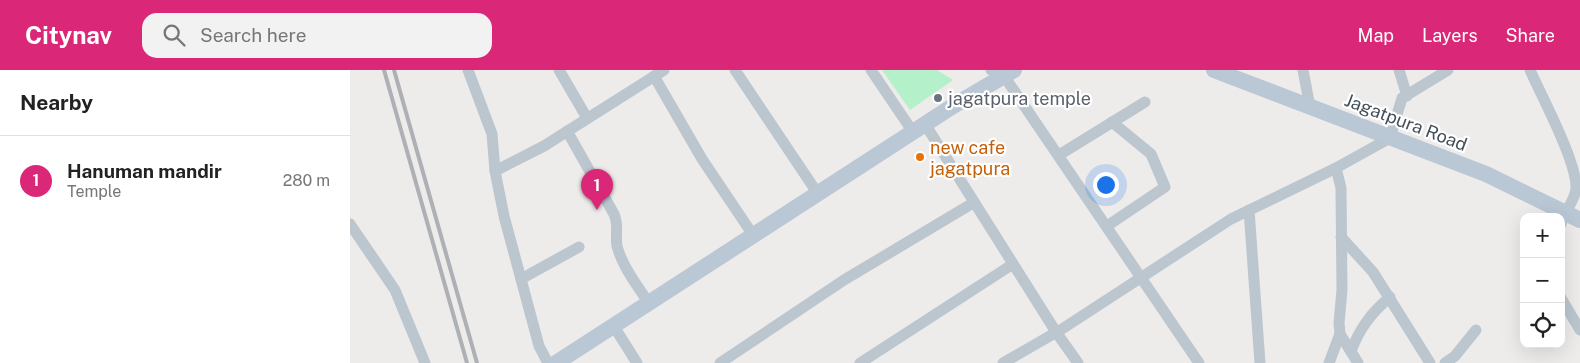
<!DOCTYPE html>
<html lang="en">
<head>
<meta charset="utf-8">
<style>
  body { margin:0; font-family:"Public Sans",sans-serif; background:#f2f2f2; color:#222 }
  .controls { position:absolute; right:15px; bottom:15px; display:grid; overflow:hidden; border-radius:10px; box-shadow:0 5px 20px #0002 }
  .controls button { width:45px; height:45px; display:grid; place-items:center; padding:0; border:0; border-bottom:1px solid #e0e0e0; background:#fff; color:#222; font:25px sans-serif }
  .you { position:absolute; left:755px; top:114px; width:18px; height:18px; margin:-12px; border:4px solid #fff; border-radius:50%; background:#1a73e8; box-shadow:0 0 0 8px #1a73e833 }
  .badge { display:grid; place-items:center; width:32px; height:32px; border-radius:50%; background:#db2777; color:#fff; font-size:16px; font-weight:700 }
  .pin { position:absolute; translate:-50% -41px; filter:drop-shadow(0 1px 2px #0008) }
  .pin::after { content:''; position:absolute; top:26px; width:18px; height:15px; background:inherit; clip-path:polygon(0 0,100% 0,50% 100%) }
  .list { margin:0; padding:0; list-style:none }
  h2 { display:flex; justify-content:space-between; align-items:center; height:65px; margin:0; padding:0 20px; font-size:21px }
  h2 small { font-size:16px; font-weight:400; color:#767676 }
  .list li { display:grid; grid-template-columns:32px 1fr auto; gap:15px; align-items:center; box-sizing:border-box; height:90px; padding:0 20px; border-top:1px solid #e0e0e0 }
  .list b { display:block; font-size:19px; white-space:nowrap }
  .list p { margin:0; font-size:16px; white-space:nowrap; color:#767676 }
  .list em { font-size:16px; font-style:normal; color:#767676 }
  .icon { flex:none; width:28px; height:28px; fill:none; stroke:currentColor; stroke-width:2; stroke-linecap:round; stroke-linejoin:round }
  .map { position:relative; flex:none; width:1230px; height:293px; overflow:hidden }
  header { display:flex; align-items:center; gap:30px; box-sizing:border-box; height:70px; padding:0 25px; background:#db2777; color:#fff }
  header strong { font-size:24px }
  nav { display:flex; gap:28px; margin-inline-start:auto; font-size:18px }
  .search { width:350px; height:45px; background:#f2f2f2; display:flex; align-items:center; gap:12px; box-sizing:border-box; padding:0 18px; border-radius:15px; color:#767676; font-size:19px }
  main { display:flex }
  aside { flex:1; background:#fff }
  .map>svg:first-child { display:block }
  .green { fill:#b4f1ca }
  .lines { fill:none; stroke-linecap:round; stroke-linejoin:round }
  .street { stroke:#bbc6cf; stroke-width:11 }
  .secondary { stroke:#bac7d4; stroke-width:16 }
  .rail { stroke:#adb1b6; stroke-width:4 }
  .worship-dot { fill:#6b7280; stroke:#fff; stroke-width:2 }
  .food-dot { fill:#e8710a; stroke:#fff; stroke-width:2 }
  .labels { text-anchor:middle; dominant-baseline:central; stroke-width:4.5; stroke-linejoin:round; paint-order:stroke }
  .worship-label { font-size:18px; fill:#5b616d; stroke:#fff; text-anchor:start }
  .street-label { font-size:18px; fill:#434f59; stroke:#fff }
  .food-label { font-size:18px; fill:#c56008; stroke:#fff; text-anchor:start }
</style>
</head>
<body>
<header>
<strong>Citynav</strong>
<div class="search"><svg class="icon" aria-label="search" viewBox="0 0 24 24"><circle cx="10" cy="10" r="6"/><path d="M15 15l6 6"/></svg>Search here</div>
<nav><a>Map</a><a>Layers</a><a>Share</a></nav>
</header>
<main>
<aside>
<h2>Nearby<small></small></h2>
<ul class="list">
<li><span class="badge">1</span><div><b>Hanuman mandir</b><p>Temple</p></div><em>280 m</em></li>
</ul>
</aside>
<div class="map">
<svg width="1230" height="293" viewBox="0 0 1230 293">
  <rect width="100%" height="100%" fill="#eeebeb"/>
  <!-- green -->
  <path class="green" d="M532,0H587L603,10L560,40Z"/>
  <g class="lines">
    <!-- street -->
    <g class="street">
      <path d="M118,0L142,64L145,101L154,146L189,276L198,293"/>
      <path d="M209,0L237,48"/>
      <path d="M385,0L468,124"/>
      <path d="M521,0L563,62"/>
      <path d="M641,0L654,6L849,293"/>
      <path d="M953,0L960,37"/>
      <path d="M1049,0L1057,26"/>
      <path d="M1180,0C1192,27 1227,92 1226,118C1226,129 1214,142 1211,154"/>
      <path d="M304,6L352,89L403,165"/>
      <path d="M575,54L706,262L728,293"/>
      <path d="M217,61L264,144C269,155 265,165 267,176C272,196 287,215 298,232"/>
      <path d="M709,85L795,32"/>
      <path d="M986,98L991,118L992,220L989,253L990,264L1008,293"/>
      <path d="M145,101L194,76L314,0"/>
      <path d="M899,140L910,293"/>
      <path d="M0,154L45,220L75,293"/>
      <path d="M757,156L815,117L801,84L762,52"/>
      <path d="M991,167L1023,202L1080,293"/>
      <path d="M171,209L229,177"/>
      <path d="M1211,228L1230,260"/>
      <path d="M263,255L287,293"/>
      <path d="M1001,281C1010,258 1021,243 1040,227"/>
      <path d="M370,293L494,210L623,133"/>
      <path d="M510,293L663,194"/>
      <path d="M653,293L712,259L881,149L986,98L1040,68L1052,28L1098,0"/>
      <path d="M979,293L990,264"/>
      <path d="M1095,293L1105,286L1126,260"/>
    </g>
    <!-- secondary -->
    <g class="secondary">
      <path d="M864,0L1136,104L1230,150"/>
      <path d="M206,293L603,36L664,0"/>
    </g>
    <!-- rail -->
    <g class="rail">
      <path d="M34,0L117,293"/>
      <path d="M44,0L127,293"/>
    </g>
  </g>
  <!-- markers -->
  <circle class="worship-dot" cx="588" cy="28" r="5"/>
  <circle class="food-dot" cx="570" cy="87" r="5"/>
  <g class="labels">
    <!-- worship labels -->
    <g class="worship-label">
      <text x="598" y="28">jagatpura temple</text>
    </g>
    <!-- street labels -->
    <g class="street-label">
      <text transform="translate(1056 52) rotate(21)">Jagatpura Road</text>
    </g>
    <!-- food labels -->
    <g class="food-label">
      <text x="580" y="77">new cafe<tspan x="580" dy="21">jagatpura</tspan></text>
    </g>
  </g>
</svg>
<div class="controls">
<button>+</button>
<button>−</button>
<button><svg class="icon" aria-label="locate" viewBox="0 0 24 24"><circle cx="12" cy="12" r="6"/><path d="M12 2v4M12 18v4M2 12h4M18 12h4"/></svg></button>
</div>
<div class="you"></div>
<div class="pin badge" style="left:247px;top:140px">1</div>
</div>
</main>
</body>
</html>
